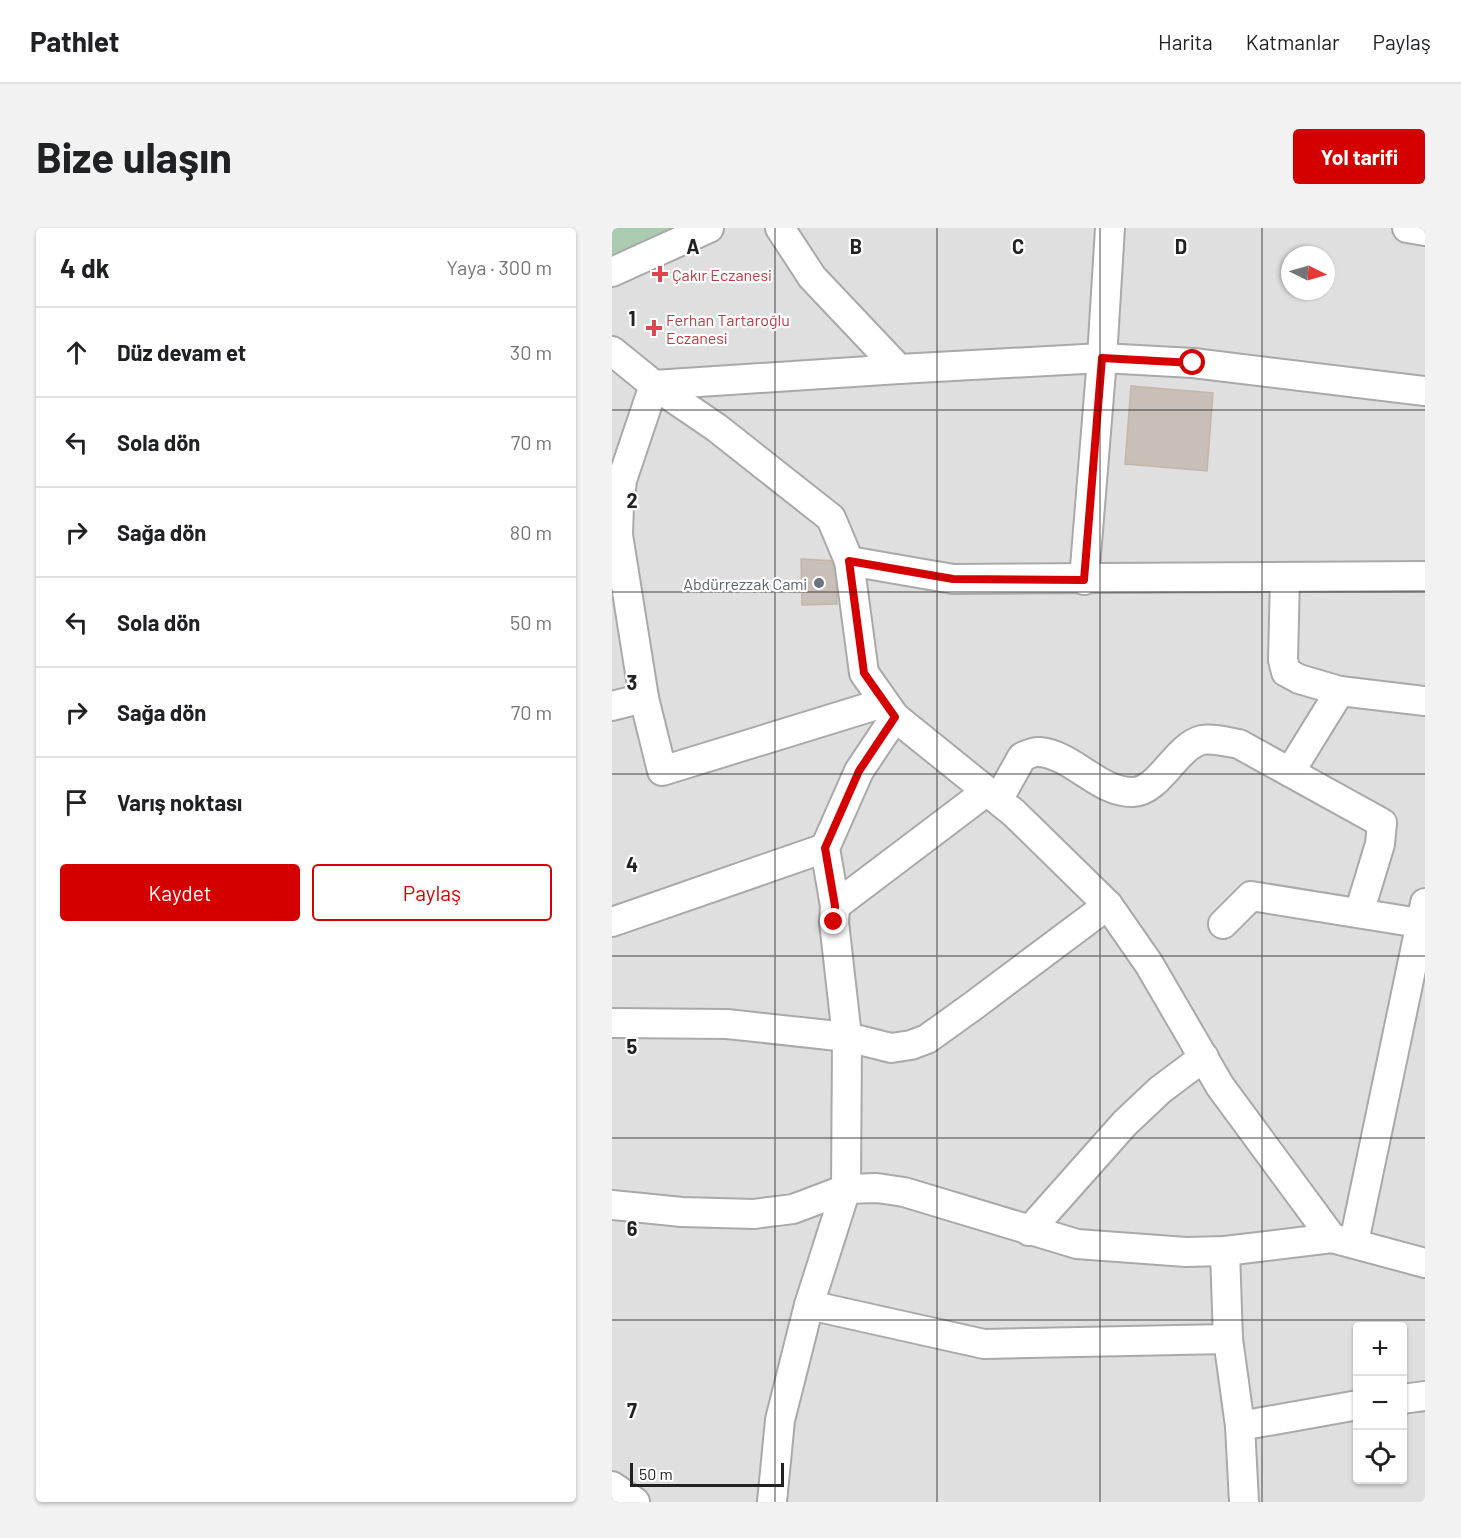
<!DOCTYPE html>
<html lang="tr">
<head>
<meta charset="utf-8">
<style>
  body { margin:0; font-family:Barlow,sans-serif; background:#f2f2f2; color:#202124 }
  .controls { position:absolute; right:18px; bottom:18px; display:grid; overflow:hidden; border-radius:6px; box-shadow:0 2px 4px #0004 }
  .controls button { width:54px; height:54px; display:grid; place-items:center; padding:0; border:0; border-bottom:2px solid #e0e0e0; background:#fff; color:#202124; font:30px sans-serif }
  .compass { position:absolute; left:669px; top:18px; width:54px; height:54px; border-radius:50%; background:#fff; box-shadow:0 2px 4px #0004; rotate:95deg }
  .scale { position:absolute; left:18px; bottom:15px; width:154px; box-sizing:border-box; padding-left:6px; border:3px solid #222; border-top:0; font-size:16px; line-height:21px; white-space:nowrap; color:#222; -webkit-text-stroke:4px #fff; paint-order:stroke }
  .stop { position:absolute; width:18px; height:18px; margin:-14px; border:4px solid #d40000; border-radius:50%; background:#fff }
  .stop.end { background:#d40000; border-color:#fff; box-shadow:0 2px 6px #0008 }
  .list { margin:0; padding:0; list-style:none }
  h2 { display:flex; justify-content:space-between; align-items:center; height:78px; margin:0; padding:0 24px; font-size:26px }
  h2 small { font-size:20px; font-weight:400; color:#757577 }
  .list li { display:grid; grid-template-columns:39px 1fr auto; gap:18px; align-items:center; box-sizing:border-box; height:90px; padding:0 24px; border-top:2px solid #e0e0e0 }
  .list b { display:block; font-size:22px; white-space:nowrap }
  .list em { font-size:20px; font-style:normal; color:#757577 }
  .actions { display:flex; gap:12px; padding:18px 24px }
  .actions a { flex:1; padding:14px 0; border:2px solid #d40000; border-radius:6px; text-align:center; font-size:21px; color:#d40000 }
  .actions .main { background:#d40000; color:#fff }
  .icon { flex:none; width:33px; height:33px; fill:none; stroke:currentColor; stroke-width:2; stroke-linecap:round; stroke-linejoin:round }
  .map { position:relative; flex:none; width:813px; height:1274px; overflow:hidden; border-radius:6px }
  header { display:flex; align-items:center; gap:36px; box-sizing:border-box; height:84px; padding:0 30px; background:#fff; border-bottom:2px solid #e0e0e0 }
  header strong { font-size:28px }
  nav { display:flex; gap:33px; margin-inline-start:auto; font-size:21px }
  .intro { display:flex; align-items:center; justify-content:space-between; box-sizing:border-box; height:144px; padding:0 36px }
  h1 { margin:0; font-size:42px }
  .button { padding:15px 27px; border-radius:6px; background:#d40000; color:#fff; font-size:21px; font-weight:700 }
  main { display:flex; gap:36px; padding:0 36px }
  aside { flex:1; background:#fff; border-radius:6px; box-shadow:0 2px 4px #0004 }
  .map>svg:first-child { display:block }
  .residential { fill:#e0dfdf; fill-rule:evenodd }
  .cemetery { fill:#aacbaf }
  .building { fill:#c7bfb8; stroke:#c4b6ab; stroke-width:1.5 }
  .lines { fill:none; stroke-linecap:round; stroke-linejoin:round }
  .minor-casing { stroke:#a9a9a9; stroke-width:32 }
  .minor { stroke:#fff; stroke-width:28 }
  .route { stroke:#d40000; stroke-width:8 }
  .grid { fill:none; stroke:#222; stroke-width:1.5; stroke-opacity:0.55 }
  .health-dot { fill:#e0444e; stroke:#fff; stroke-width:2 }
  .worship-dot { fill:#6b7280; stroke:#fff; stroke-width:2 }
  .labels { text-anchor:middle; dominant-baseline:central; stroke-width:4.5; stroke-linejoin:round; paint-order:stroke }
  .health-label { font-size:16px; fill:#be3a42; stroke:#fff; text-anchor:start }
  .worship-label { font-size:16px; fill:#5b616d; stroke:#fff; text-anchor:end }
  .grid-label { font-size:20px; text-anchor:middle; font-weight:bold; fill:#222; stroke:#fff; stroke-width:4.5; stroke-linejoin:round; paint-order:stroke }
</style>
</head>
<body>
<header>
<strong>Pathlet</strong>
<nav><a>Harita</a><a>Katmanlar</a><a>Paylaş</a></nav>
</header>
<div class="intro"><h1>Bize ulaşın</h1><a class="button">Yol tarifi</a></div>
<main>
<aside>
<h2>4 dk<small>Yaya · 300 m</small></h2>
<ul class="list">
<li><svg class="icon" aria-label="ahead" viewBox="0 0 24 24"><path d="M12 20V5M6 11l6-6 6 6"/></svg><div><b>Düz devam et</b></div><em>30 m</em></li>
<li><svg class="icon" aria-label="left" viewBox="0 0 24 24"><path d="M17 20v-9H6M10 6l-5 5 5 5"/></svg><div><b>Sola dön</b></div><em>70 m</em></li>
<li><svg class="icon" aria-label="right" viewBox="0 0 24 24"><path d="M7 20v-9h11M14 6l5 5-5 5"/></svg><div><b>Sağa dön</b></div><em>80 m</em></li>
<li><svg class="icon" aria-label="left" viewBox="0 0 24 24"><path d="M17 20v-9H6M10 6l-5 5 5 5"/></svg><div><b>Sola dön</b></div><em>50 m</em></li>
<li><svg class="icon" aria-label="right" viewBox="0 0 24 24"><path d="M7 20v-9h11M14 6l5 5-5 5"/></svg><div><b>Sağa dön</b></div><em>70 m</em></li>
<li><svg class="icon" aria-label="arrive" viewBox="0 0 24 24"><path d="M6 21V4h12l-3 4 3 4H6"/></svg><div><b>Varış noktası</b></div></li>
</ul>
<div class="actions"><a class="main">Kaydet</a><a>Paylaş</a></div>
</aside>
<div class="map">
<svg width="813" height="1274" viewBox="0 0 813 1274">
  <rect width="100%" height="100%" fill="#f2efe9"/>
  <!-- residential -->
  <path class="residential" d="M0,0H813V1274H0ZM678,27H714V63H678ZM746,1098H790V1252H746Z"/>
  <!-- cemetery -->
  <path class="cemetery" d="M0,0H64L0,32Z"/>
  <!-- building -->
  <g class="building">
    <path d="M519,158L601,165L595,243L513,236Z"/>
    <path d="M189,331L224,333L225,376L190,377Z"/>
  </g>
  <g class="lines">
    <!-- minor casing -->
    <g class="minor-casing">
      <g id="minor">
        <path d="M168,0L200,49L287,141L490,130L581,135L813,163"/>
        <path d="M795,0L813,3"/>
        <path d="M0,44L97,0"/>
        <path d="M0,123L42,157L105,200L219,290L237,333L252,445L283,489L402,585L496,677L537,736L608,858L720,1010L813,1035"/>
        <path d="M237,333L341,351L813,348"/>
        <path d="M673,349L671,432L674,444L687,451L728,463"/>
        <path d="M472,352L490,130L498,0"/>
        <path d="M32,470L6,307L7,276L10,252L42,157L287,141"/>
        <path d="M0,478L32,470L50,543L271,475"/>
        <path d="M678,544L728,463L813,473"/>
        <path d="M386,572L410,529C415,527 422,523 428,524C461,527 487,565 521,564C548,563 564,518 590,512C602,510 615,514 627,516L770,595L768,616L747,685"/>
        <path d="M223,678L375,563"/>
        <path d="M0,694L213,620"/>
        <path d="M611,696L639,668L813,696"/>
        <path d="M0,795L115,796L235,809L279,820L299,817L315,811L361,778L496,677"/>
        <path d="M0,977L70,984L142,986L181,981L234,961L265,960L292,964L465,1016L574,1024L613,1023L720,1010"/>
        <path d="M417,1003L513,895L548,862L592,829"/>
        <path d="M742,1014L813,675"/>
        <path d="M613,1023L616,1111L628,1198L632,1274"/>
        <path d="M197,1077L372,1116L616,1111"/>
        <path d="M790,1171L813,1168"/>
        <path d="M628,1198L746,1177"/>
        <path d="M0,1258L23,1274"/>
        <path d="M160,1274L168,1192L197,1077L234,961L235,809L222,694L223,678L213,620L247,543L283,489"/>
      </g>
    </g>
    <!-- minor -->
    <use href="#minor" class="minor"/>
  </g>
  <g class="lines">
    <!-- route -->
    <path class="route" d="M222,694L223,678L213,620L247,543L283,489L252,445L237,333L341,351L472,352L490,130L581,135"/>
  </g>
  <!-- grid -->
  <path class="grid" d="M163,0V1274M325,0V1274M488,0V1274M650,0V1274M0,182H813M0,364H813M0,546H813M0,728H813M0,910H813M0,1092H813"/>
  <!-- markers -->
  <g class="health-dot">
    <path d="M45 37h6v6h6v6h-6v6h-6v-6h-6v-6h6z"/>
    <path d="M39 91h6v6h6v6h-6v6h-6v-6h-6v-6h6z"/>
  </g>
  <circle class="worship-dot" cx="207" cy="355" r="6"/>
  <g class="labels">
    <!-- health labels -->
    <g class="health-label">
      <text x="60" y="46">Çakır Eczanesi</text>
      <text x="54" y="91">Ferhan Tartaroğlu<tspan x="54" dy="18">Eczanesi</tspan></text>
    </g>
    <!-- worship labels -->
    <g class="worship-label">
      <text x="195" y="355">Abdürrezzak Cami</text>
    </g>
  </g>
  <g class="grid-label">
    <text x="81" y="26">A</text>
    <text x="244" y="26">B</text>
    <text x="406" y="26">C</text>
    <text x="569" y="26">D</text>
    <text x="20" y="98">1</text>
    <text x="20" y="280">2</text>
    <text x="20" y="462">3</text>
    <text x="20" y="644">4</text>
    <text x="20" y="826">5</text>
    <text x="20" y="1008">6</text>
    <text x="20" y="1190">7</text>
  </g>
</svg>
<div class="controls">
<button>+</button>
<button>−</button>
<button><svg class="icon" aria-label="locate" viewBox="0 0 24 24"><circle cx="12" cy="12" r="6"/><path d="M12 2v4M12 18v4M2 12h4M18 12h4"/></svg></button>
</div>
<svg class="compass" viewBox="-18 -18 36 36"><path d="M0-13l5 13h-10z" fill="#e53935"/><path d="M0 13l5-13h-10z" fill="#757577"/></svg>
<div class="scale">50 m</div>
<div class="stop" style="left:581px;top:135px"></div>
<div class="stop end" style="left:222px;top:694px"></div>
</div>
</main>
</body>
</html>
